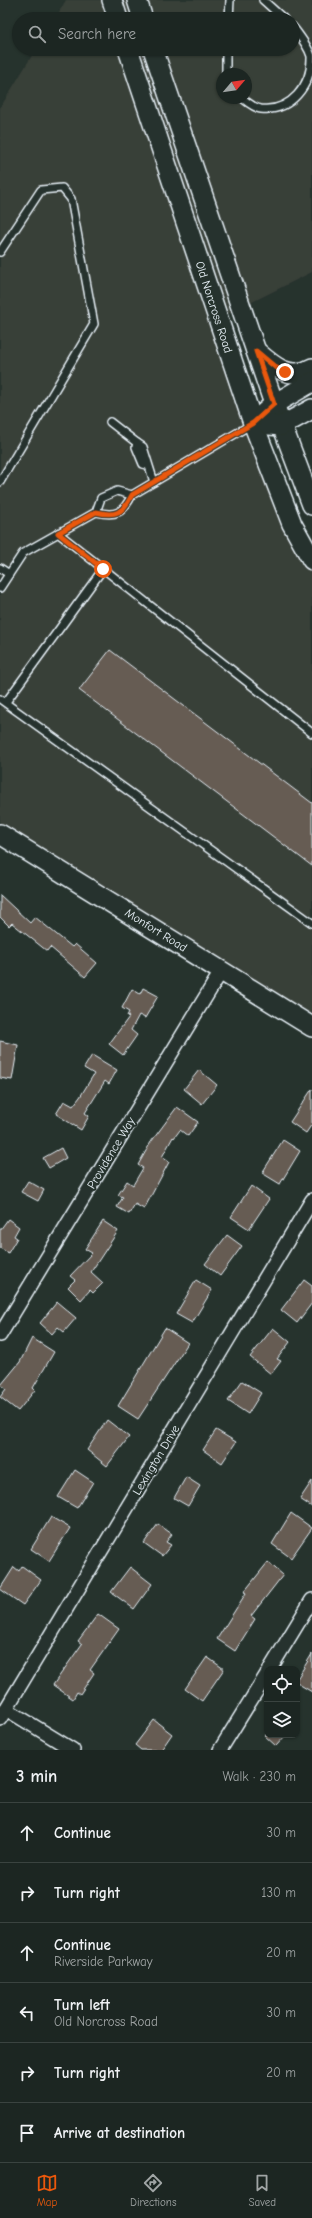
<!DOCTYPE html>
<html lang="en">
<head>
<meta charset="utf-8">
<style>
  body { margin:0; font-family:"Comic Neue",sans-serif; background:#252e2a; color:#f1f3f6 }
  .controls { position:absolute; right:12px; bottom:12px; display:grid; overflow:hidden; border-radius:8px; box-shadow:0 1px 3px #0004 }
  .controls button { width:36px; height:36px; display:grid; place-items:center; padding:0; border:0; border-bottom:1px solid #3a4340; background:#1c2622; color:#f1f3f6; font:20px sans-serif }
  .compass { position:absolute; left:216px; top:68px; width:36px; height:36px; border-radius:50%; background:#1c2622; box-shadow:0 1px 3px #0004; rotate:61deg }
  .stop { position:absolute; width:12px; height:12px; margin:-9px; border:3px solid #ea580c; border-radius:50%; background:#fff }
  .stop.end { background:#ea580c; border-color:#fff; box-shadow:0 1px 4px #0008 }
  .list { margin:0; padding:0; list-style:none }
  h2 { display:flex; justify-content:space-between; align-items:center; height:52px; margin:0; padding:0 16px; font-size:17px }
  h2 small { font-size:13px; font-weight:400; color:#a0a5a5 }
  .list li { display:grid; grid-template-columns:26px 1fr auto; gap:12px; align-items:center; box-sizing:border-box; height:60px; padding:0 16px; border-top:1px solid #3a4340 }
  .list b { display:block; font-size:15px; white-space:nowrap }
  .list p { margin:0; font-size:13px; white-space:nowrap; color:#a0a5a5 }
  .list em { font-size:13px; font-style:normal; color:#a0a5a5 }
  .icon { flex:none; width:22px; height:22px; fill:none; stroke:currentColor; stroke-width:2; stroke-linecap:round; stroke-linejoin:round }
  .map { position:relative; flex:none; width:312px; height:1750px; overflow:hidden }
  .search { position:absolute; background:#1c2622; box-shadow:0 1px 3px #0004; left:12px; right:12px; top:12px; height:44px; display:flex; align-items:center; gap:10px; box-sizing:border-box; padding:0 14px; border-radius:22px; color:#a0a5a5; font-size:15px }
  .sheet { height:412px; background:#1c2622 }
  nav { display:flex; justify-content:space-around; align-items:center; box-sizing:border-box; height:56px; border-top:1px solid #3a4340; background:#1c2622; font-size:11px; color:#a0a5a5 }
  nav a { display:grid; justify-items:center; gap:2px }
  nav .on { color:#ea580c }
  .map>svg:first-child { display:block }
  .built { fill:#393f38; fill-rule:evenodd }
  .building { fill:#665b53; stroke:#e8f1f8 }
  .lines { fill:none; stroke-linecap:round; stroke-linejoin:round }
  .lane-casing { stroke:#e8f1f8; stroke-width:10 }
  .street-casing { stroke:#e8f1f8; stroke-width:16 }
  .secondary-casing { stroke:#e8f1f8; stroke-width:22 }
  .lane { stroke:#26332d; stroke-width:7 }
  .street { stroke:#26332d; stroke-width:13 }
  .secondary { stroke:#26332d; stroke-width:19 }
  .route { stroke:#ea580c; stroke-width:5 }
  .labels { text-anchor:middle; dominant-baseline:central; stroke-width:4; stroke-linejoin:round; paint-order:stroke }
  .street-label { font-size:12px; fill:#e8f1f8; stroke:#26332d }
</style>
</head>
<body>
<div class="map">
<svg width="312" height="1750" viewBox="0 0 312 1750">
  <rect width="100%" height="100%" fill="#26332d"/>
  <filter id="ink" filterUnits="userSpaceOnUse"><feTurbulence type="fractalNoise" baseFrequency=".025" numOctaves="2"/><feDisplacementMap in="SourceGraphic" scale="8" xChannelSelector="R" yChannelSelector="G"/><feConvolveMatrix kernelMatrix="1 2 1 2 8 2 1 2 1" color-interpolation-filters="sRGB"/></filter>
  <g filter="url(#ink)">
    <!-- built -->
    <path class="built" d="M66,0H312V272L220,318L294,506L312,546V1025L0,837V108L36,49H293V19H55ZM222,74H246V98H222Z"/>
    <!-- building -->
    <g class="building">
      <path d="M110,650L312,803V866L79,690Z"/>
      <path d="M0,895L30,923L35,917L72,947L75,944L97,963L85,977L50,947L47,951L12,923L9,926L0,917Z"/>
      <path d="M143,988L158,996L145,1018L139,1015L131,1030L137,1035L123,1055L109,1044L129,1017L127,1016L129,1012L122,1008L132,989L140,994Z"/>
      <path d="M0,1041L18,1045L12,1080L0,1078Z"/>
      <path d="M92,1055L117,1070L109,1084L105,1081L85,1113L89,1116L81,1130L56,1114L64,1101L73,1106L80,1097L94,1074L84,1068Z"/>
      <path d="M199,1070L217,1085L202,1104L184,1089Z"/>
      <path d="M312,1089V1124L306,1133L290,1122Z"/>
      <path d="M177,1107L198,1122L188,1136L180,1130L174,1138L173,1137L162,1157L169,1162L151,1196L144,1209L135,1204L129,1214L117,1207L123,1197L118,1195L127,1181L133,1185L143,1168L138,1165L151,1142Z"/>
      <path d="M283,1140L300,1151L280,1184L262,1173Z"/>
      <path d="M61,1148L66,1158L49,1168L43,1158Z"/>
      <path d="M28,1181L44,1190L38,1201L21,1192Z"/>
      <path d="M251,1186L269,1199L249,1229L231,1217Z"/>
      <path d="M8,1219L19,1227L14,1236L17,1238L8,1253L0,1248V1230Z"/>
      <path d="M103,1221L118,1231L91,1272L103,1283L93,1293L90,1290L81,1300L68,1287L75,1280L70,1276L92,1253L85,1249Z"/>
      <path d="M227,1235L242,1246L220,1276L205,1264Z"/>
      <path d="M196,1280L212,1290L192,1323L176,1314Z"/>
      <path d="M304,1280L312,1286V1303L297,1323L281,1310Z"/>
      <path d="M57,1302L76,1318L64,1332L58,1327L52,1334L40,1323Z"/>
      <path d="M165,1328L188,1343L138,1419L118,1406Z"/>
      <path d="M273,1328L290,1342L277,1359L281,1361L271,1374L250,1357Z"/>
      <path d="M32,1338L54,1352L33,1388L35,1390L18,1411L0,1397L6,1389L1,1385L20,1362Z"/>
      <path d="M242,1381L261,1393L248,1414L228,1401Z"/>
      <path d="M107,1420L129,1437L107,1466L87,1450Z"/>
      <path d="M216,1430L236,1442L222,1463L203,1450Z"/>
      <path d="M75,1470L93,1482L77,1508L58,1497Z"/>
      <path d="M186,1477L200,1486L188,1506L174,1498Z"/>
      <path d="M312,1481V1507L300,1499Z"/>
      <path d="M291,1513L312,1528L291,1558L272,1544Z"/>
      <path d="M51,1517L70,1528L49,1561L31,1549Z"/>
      <path d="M158,1524L172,1534L166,1542L171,1545L162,1556L144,1543Z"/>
      <path d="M268,1562L283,1575L251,1616L255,1619L235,1651L217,1639L246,1593L244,1592Z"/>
      <path d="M22,1566L41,1580L23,1605L0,1589L14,1567L19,1571Z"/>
      <path d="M130,1567L152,1584L134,1609L111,1592Z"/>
      <path d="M98,1614L119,1629L90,1670L94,1673L80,1694L77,1692L73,1699L53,1685L82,1644L78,1641Z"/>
      <path d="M312,1654V1692L297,1683V1679Z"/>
      <path d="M207,1657L224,1669L202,1701L185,1689Z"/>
      <path d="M154,1720L172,1734L161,1750H141L135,1745Z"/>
      <path d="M264,1735H286L276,1746Z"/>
    </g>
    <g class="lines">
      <!-- lane casing -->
      <g class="lane-casing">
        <g id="lane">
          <path d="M263,0L284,19"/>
          <path d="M229,19L230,0"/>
          <path d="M226,49V74"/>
          <path d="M242,98C247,102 254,108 261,109C290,112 312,86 311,56C308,46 300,36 293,27"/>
          <path d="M0,252L41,190L62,188L71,199L94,324L0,482"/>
          <path d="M110,422L137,443"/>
          <path d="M147,465L143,464L136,447L137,443L143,447L154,482"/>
          <path d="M96,512C116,517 123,513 132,495L252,424"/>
          <path d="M58,533L312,733"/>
          <path d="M0,568L9,574"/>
          <path d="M0,588L23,553L96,512L101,498L117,491L132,495"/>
          <path d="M0,699L312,923"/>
          <path d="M6,702L103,569"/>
        </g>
      </g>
      <!-- street casing -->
      <g class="street-casing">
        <g id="street">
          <path d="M0,1335L222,970"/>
          <path d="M270,1669L312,1600"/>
          <path d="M6,1709L73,1750"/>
          <path d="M0,1719L312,1200"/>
          <path d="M220,1750L267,1674"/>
        </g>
      </g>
      <!-- secondary casing -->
      <g class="secondary-casing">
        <g id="secondary">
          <path d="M112,0L118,19"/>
          <path d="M137,0L143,19"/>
          <path d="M128,49L253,423L292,524L312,560"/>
          <path d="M153,49L274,404L312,505"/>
          <path d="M256,351C272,365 290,382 312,368"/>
          <path d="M264,413L274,404L312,382"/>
          <path d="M269,425L281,426L312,409"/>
          <path d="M0,834L312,1027"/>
        </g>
      </g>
      <!-- lane -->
      <use href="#lane" class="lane"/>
      <!-- street -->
      <use href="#street" class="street"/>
      <!-- secondary -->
      <use href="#secondary" class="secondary"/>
    </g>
  </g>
  <g class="lines" filter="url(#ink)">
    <!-- route -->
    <path class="route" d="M103,569L58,533L96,512C116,517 123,513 132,495L253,423L274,404L256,351L275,367L285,372"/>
  </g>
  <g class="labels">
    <!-- street labels -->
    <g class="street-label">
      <text transform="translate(214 307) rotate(72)">Old Norcross Road</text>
      <text transform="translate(156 930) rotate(32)">Monfort Road</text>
      <text transform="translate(111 1153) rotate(-59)">Providence Way</text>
      <text transform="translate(156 1460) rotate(-59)">Lexington Drive</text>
    </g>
  </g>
</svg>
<div class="controls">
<button><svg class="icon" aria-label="locate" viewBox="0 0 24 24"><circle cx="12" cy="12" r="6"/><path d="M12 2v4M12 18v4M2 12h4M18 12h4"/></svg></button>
<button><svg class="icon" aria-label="layers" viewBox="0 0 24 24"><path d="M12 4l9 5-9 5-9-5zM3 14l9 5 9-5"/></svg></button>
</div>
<svg class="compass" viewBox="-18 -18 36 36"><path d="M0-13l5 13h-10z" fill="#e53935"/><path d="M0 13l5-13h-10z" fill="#a0a5a5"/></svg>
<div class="stop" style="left:103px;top:569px"></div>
<div class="stop end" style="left:285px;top:372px"></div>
<div class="search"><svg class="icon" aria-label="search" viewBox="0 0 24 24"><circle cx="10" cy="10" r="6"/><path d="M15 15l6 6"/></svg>Search here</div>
</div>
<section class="sheet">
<h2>3 min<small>Walk · 230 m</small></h2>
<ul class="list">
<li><svg class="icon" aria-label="ahead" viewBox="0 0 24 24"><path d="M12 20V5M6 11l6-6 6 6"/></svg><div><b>Continue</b></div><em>30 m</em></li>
<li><svg class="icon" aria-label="right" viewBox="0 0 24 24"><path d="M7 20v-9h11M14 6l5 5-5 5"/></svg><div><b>Turn right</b></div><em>130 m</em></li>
<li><svg class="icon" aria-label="ahead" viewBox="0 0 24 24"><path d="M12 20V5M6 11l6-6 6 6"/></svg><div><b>Continue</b><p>Riverside Parkway</p></div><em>20 m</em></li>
<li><svg class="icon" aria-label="left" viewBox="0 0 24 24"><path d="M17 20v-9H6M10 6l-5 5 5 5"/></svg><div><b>Turn left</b><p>Old Norcross Road</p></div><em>30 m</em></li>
<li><svg class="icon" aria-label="right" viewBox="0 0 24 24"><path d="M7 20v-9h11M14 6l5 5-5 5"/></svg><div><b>Turn right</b></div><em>20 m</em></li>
<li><svg class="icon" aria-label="arrive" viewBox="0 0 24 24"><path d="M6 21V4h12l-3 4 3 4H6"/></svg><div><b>Arrive at destination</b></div></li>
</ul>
</section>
<nav>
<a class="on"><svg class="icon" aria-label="map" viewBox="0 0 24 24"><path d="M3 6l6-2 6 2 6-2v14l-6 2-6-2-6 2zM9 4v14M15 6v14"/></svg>Map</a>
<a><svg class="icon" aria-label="directions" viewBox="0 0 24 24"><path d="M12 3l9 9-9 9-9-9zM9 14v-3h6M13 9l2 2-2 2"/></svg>Directions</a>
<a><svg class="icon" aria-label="saved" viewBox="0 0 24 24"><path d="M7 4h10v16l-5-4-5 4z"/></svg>Saved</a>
</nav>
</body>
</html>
